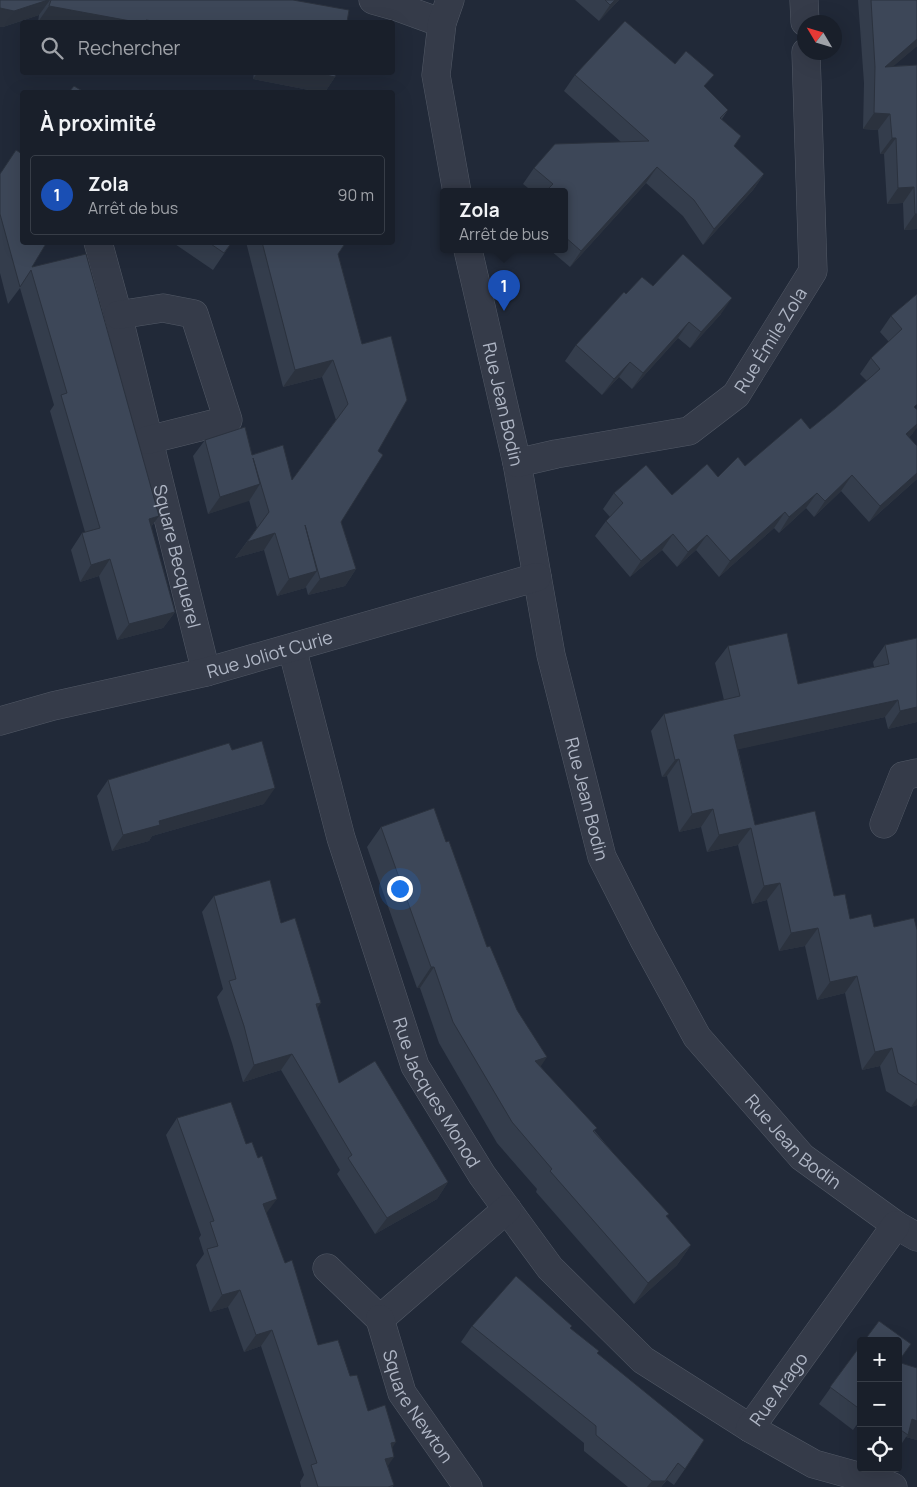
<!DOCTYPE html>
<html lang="fr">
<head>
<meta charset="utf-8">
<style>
  body { margin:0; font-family:Manrope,sans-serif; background:#262c36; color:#f1f3f6 }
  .controls { position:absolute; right:15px; bottom:15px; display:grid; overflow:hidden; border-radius:5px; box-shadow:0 5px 20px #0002 }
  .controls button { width:45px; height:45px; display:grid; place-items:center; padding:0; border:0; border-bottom:1px solid #373d47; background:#191f2a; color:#f1f3f6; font:25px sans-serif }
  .compass { position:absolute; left:797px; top:15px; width:45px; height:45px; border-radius:50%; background:#191f2a; box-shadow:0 5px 20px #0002; rotate:308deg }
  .you { position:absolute; left:399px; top:888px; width:18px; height:18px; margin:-12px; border:4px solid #fff; border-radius:50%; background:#1a73e8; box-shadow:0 0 0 8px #1a73e833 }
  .badge { display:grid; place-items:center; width:32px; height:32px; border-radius:50%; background:#0f766e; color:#fff; font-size:16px; font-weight:700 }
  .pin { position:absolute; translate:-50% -41px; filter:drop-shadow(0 1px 2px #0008) }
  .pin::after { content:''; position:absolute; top:26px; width:18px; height:15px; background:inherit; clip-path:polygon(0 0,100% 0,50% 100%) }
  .popup { position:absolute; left:440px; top:188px; width:128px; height:65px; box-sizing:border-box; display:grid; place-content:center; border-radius:5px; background:#191f2a; filter:drop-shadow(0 1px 4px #0005); font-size:16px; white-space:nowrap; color:#9fa2a8 }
  .popup b { font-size:19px; color:#f1f3f6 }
  .popup::after { content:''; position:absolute; left:50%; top:100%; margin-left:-10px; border:10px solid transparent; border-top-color:#191f2a }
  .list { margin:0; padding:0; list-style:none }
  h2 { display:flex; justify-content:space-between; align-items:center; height:65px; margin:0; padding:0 20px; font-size:21px }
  h2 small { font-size:16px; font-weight:400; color:#9fa2a8 }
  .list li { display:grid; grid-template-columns:32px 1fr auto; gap:15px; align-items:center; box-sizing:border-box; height:80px; margin:0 10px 10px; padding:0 10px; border:1px solid #373d47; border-radius:5px }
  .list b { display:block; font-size:19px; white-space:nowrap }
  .list p { margin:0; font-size:16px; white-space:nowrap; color:#9fa2a8 }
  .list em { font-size:16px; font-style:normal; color:#9fa2a8 }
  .icon { flex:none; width:28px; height:28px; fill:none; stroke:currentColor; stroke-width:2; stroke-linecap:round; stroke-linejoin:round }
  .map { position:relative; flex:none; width:917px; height:1487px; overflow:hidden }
  .search { position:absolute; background:#191f2a; box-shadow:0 5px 20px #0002; left:20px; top:20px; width:375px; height:55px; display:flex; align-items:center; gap:12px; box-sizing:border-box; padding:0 18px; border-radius:5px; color:#9fa2a8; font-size:19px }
  .panel { position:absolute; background:#191f2a; box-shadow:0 5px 20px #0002; left:20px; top:90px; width:375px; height:155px; border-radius:5px }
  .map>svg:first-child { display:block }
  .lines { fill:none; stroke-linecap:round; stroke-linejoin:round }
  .minor-casing { stroke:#525966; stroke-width:29 }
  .minor { stroke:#353b49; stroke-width:28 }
  .wall { fill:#343d4c }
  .shaded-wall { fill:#2b323e }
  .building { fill:#3d4758; stroke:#2b323e }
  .labels { text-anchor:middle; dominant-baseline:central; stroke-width:5; stroke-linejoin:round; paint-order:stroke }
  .street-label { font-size:18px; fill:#afb6c5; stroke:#1a212d }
</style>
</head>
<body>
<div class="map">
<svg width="917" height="1487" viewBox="0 0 917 1487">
  <rect width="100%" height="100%" fill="#212938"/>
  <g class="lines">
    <!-- minor casing -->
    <g class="minor-casing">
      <g id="minor">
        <path d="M373,0L398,7L442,23"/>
        <path d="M450,0L442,23L436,75L457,192"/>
        <path d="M804,0L805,22"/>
        <path id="s1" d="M98,242L118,315L206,672"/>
        <path id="s2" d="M468,250L517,463L551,655L602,857L643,938L697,1037L802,1157L896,1225L917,1237"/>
        <path d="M118,315L163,308L194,314L228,420L148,440"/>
        <path id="s3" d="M517,463L556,454L689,431L736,395L813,271L806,52"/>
        <path id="s4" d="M292,648L341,838L415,1066L482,1175L550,1268L643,1360L750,1428"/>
        <path id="s5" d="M0,721L53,706L206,672L537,577"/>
        <path d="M884,824L903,776L917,773"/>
        <path d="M327,1268L380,1319L507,1209"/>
        <path id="s6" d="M380,1319L402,1393L468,1487"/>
        <path id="s7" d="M893,1487L886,1484L814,1464L750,1428L896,1225"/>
      </g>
    </g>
    <!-- minor -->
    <use href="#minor" class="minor"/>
  </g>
  <!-- wall -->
  <g class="wall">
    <path d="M0,0H293L38,22L39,15L3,27H0Z"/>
    <path d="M575,0H619L599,21Z"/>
    <path d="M858,0H917V46L893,66L917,65V229L904,230L903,203L887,204L884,154H880L878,130L863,129L864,83Z"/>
    <path d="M675,64L705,88L728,110L722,119L734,146L764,174L753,190L703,245L683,216L646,183L570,267L550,250H564V192H533L523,184L534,168L621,142L564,91L575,75Z"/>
    <path d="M254,72H336L335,77L325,92H319L253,79Z"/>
    <path d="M22,152V242L32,267L159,516L151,527L175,612L163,628L117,640L99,576L80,582L71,550L82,533L85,532L50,411L54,405L20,288L8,304L0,273V174Z"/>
    <path d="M172,242H232L213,270Z"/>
    <path d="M246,242H346L338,254L378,451L341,522L356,569L345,586L308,595L306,587L305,588L277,596L264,550L235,558L257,528L249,500L208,514L193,456L205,440L252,455L292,480L336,420L322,377L283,387Z"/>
    <path d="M653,286L721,314L690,348L678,338L632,389L619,377L602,395L565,361L576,345L626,294Z"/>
    <path d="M917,294L913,433L909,437L917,479L869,522L841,491L814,517L806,508L779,533L774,528L719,577L696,550L677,567L662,550L630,577L595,536L606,521L610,517L603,509L614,493L672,495L745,466L810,429L836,408L867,381L860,374L871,358L889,342L880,332L891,316Z"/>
    <path d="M917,638V722L888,729L885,717L738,749L755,825L834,896L850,919L874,927L917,930V1105L911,1107L886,1091L880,1066L862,1070L845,993L817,1000L805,946L779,951L767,900L752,904L738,845L707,852L701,827L679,832L667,776L662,777L651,731L664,714L724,700L715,663L728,646L798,684L874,667L873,662L885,645Z"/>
    <path d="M232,750L264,804L152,836L149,841L112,851L97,796L108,780Z"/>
    <path d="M381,827L446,842L487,947L541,1067L667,1217L691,1245L677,1265L634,1304L536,1192L537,1189L497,1143L439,1043L420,988H417L367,847Z"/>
    <path d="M214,896L281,923L317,1009L339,1083L448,1182L437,1199L375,1234L337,1174L340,1170L281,1070L243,1082L232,1043L217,997L223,989L202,912Z"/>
    <path d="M177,1118L266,1214L285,1263L318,1345L350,1376L368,1411L392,1448L388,1466L393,1487H301L300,1482L304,1475L261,1346L244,1352L228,1307L210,1312L196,1265L204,1254L199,1238L201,1235L166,1135Z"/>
    <path d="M472,1326L570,1329L597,1353L685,1469L674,1485L667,1480L661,1487H628L584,1451V1443L461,1342Z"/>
    <path d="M861,1345V1425L858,1423L853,1430L819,1404Z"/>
    <path d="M898,1362L917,1440L906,1437L898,1449Z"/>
  </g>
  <!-- shaded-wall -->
  <g class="shaded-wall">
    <path d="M48,0H50L39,15L3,27H0V8Z"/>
    <path d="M615,0H619L599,21L610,5Z"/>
    <path d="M49,6L136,22H38Z"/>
    <path d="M146,20L160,22H144Z"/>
    <path d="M917,39V46L875,82L885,67Z"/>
    <path d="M258,72H312L335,77L325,92H319L253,79Z"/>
    <path d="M874,113L890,114L878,130L863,129Z"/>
    <path d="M892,138H896L884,154H880Z"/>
    <path d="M657,167L646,183L570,267L581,251Z"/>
    <path d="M764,174L753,190L703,245L714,229Z"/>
    <path d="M914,187L903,203L887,204L898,188Z"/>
    <path d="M915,214H917V229L904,230Z"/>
    <path d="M732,298L721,314L690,348L701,332Z"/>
    <path d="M689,322L678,338L632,389L643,373Z"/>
    <path d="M333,360L322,377L283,387L295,370Z"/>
    <path d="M630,362L619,377L602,395L614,379Z"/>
    <path d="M917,424V428L913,433L895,449L906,434Z"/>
    <path d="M917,473V479L869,522L880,506Z"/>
    <path d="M852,475L841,491L814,517L825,501Z"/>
    <path d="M260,484L249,501L208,514L220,497Z"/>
    <path d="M817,493L806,508L779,533L789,517Z"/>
    <path d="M785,512L774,528L719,577L730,561Z"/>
    <path d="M159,516L147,532L149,519Z"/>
    <path d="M275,533L264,550L235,558L247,542Z"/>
    <path d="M673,534L662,550L630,577L641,561Z"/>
    <path d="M707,535L696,550L677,567L688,552Z"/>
    <path d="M110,559L99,576L80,582L91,565Z"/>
    <path d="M356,569L345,586L308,595L320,579Z"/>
    <path d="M317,571L305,588L277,596L289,579Z"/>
    <path d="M175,612L163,628L117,640L129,624Z"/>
    <path d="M898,700L885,717L722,753L734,735Z"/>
    <path d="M917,707V722L888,729L900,711Z"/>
    <path d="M679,759L667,776L662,777L675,760Z"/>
    <path d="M275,788L264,804L152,836L149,841L112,851L123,835L159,821Z"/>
    <path d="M713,809L701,827L679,832L692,814Z"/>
    <path d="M751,828L738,845L707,852L719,835Z"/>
    <path d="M780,883L767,900L752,904L764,886Z"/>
    <path d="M818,928L805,946L779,951L791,933Z"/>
    <path d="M431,967H434L420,988H417Z"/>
    <path d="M857,976L845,993L817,1000L830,982Z"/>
    <path d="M321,1003L310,1019L316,1004Z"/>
    <path d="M892,1048L880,1066L862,1070L875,1052Z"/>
    <path d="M292,1054L281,1070L243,1082L254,1065Z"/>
    <path d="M547,1057L533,1078L535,1061Z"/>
    <path d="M917,1098V1105L911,1107Z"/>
    <path d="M448,1182L437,1199L375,1234L387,1218Z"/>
    <path d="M277,1199L265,1215L263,1204Z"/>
    <path d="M691,1245L677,1265L634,1304L648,1283Z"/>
    <path d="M240,1290L228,1307L210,1312L222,1295Z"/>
    <path d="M272,1330L261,1346L244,1352L256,1335Z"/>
    <path d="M912,1419L917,1421V1440L906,1437L908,1435Z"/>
    <path d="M396,1442L385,1459L391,1443Z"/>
    <path d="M394,1457L383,1473L385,1459Z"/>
    <path d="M678,1463L661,1487H647L652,1481Z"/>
  </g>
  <!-- building -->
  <g class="building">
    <path d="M0,0H48L14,11L0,8Z"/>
    <path d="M51,0H293L349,10L347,22H160L146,20L145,22H136L49,6Z"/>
    <path d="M605,0H615L610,5Z"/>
    <path d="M871,0H917V39L885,67L917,65V214H915L914,187L898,188L896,138H892L890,114L874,113L875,67Z"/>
    <path d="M625,21L675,64L686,51L714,75L704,86L728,110L720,118L741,136L734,146L764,174L714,229L694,200L657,167L581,251L564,236V192H545L553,184L534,168L555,144L649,141L575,75Z"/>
    <path d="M312,72H336L335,77Z"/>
    <path d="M74,86L84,92H69Z"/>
    <path d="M16,150L22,154V153V242H47L32,267L86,254L159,516L149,519L175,612L129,624L110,559L91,565L82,533L100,528L61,395L67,393L31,270L20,287L0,214V174Z"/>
    <path d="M208,242H232L224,253Z"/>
    <path d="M262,242H346L338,254L362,344L391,336L407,400L378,451L383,455L341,522L356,569L320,579L305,525L317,571L289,579L275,533L247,542L269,512L253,458L260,484L220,497L205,440L245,427L252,455L283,445L292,480L348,404L333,360L295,370Z"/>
    <path d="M683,254L732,298L701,332L689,322L643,373L630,362L614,379L576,345L624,292L626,294L642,277L653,286Z"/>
    <path d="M917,294V404L914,407L917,410V424L906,434L917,446V473L880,506L852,475L825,501L817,493L789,517L785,512L730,561L707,535L688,552L673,534L641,561L606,521L623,503L614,493L646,465L672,495L707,464L718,477L738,457L745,466L801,418L810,429L836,408L880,369L871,358L902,329L891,316Z"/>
    <path d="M787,633L798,684L889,664L885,645L917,638V707L900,711L898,700L734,735L755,825L815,811L834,896L845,894L850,919L871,914L874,927L914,918L917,930V1085L898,1073L892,1048L875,1052L857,976L830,982L818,928L791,933L780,883L764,886L751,828L719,835L713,809L692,814L679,759L675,760L664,714L740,696L728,646Z"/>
    <path d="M262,741L275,788L159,821L160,825L123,835L108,780L229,743L232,750Z"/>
    <path d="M434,808L446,842L449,841L487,947L490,946L517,1010L547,1057L535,1061L597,1128L593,1131L669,1214L666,1216L691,1245L648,1283L550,1171L552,1169L512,1122L453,1022L434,967H431L381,827Z"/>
    <path d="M270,880L281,923L295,918L321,1003L316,1004L339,1083L375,1061L448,1182L387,1218L348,1158L352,1155L292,1054L254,1065L244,1026L229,981L236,979L214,896Z"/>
    <path d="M231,1102L246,1144L252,1142L258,1158L262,1156L277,1199L263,1204L285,1263L292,1260L318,1345L338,1340L350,1376L357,1375L368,1411L385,1405L396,1442L391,1443L394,1457L385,1459L394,1485L388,1487H318L311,1465L317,1463L272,1330L256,1335L240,1290L222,1295L207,1249L218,1246L210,1222L214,1221L177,1118Z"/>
    <path d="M516,1276L572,1326L570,1328L599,1351L597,1353L704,1440L685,1469L678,1463L665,1481H652L596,1435V1426L472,1326Z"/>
    <path d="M879,1321L911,1344L898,1362V1341H864Z"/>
    <path d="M861,1345V1410L830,1387Z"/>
    <path d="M898,1362L917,1368V1421L912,1419L908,1435L898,1428Z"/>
  </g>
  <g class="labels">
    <!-- street labels -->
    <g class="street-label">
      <text stroke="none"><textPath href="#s3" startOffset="299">Rue Émile Zola</textPath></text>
      <text stroke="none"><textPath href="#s2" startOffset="158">Rue Jean Bodin</textPath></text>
      <text stroke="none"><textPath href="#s1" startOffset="324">Square Becquerel</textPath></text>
      <text stroke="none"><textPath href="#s5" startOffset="278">Rue Joliot Curie</textPath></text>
      <text stroke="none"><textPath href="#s2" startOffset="562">Rue Jean Bodin</textPath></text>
      <text stroke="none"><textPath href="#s4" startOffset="469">Rue Jacques Monod</textPath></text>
      <text stroke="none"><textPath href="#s2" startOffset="968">Rue Jean Bodin</textPath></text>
      <text stroke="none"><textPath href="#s7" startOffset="204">Rue Arago</textPath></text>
      <text stroke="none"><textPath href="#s6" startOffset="96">Square Newton</textPath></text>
    </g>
  </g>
</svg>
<div class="controls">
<button>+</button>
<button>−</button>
<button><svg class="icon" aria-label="locate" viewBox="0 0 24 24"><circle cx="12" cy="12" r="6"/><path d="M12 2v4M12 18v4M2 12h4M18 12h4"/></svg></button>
</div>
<svg class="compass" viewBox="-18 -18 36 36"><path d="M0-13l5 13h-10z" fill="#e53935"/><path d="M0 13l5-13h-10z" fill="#9fa2a8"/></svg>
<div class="you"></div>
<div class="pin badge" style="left:504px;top:311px;background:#1a4fb4">1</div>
<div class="popup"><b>Zola</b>Arrêt de bus</div>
<div class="search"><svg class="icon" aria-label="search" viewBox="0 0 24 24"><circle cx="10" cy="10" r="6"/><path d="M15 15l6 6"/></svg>Rechercher</div>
<section class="panel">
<h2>À proximité<small></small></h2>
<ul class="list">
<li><span class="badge" style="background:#1a4fb4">1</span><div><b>Zola</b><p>Arrêt de bus</p></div><em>90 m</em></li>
</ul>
</section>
</div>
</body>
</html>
